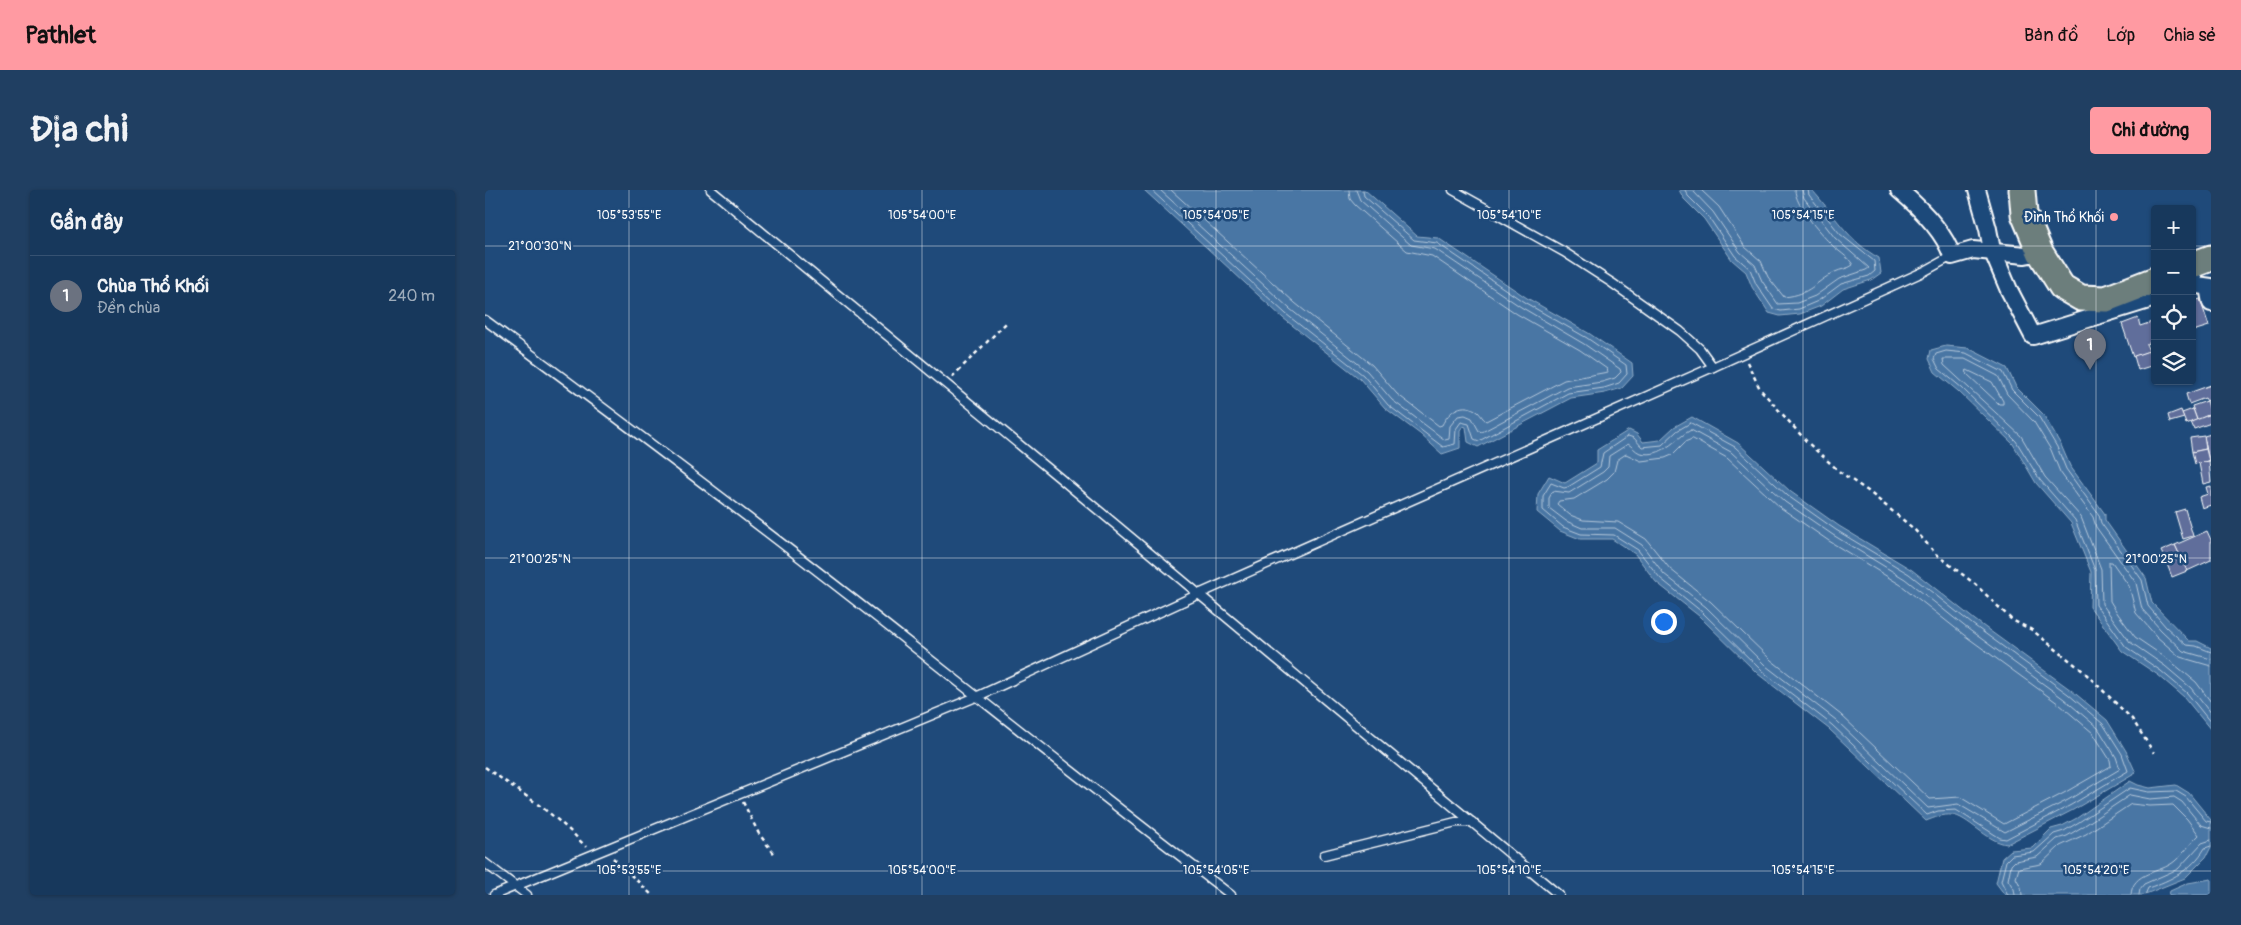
<!DOCTYPE html>
<html lang="vi">
<head>
<meta charset="utf-8">
<style>
  body { margin:0; font-family:Pangolin,sans-serif; background:#203f62; color:#f1f3f6 }
  .controls { position:absolute; right:15px; top:15px; display:grid; overflow:hidden; border-radius:5px; box-shadow:0 1px 4px #0004 }
  .controls button { width:45px; height:45px; display:grid; place-items:center; padding:0; border:0; border-bottom:1px solid #365272; background:#17385c; color:#f1f3f6; font:25px sans-serif }
  .you { position:absolute; left:1178px; top:431px; width:18px; height:18px; margin:-12px; border:4px solid #fff; border-radius:50%; background:#1a73e8; box-shadow:0 0 0 8px #1a73e833 }
  .badge { display:grid; place-items:center; width:32px; height:32px; border-radius:50%; background:#ff9aa2; color:#fff; font-size:16px; font-weight:700 }
  .pin { position:absolute; translate:-50% -41px; filter:drop-shadow(0 1px 2px #0008) }
  .pin::after { content:''; position:absolute; top:26px; width:18px; height:15px; background:inherit; clip-path:polygon(0 0,100% 0,50% 100%) }
  .list { margin:0; padding:0; list-style:none }
  h2 { display:flex; justify-content:space-between; align-items:center; height:65px; margin:0; padding:0 20px; font-size:21px }
  h2 small { font-size:16px; font-weight:400; color:#9eacbb }
  .list li { display:grid; grid-template-columns:32px 1fr auto; gap:15px; align-items:center; box-sizing:border-box; height:80px; padding:0 20px; border-top:1px solid #365272 }
  .list b { display:block; font-size:19px; white-space:nowrap }
  .list p { margin:0; font-size:16px; white-space:nowrap; color:#9eacbb }
  .list em { font-size:16px; font-style:normal; color:#9eacbb }
  .icon { flex:none; width:28px; height:28px; fill:none; stroke:currentColor; stroke-width:2; stroke-linecap:round; stroke-linejoin:round }
  .map { position:relative; flex:none; width:1726px; height:705px; overflow:hidden; border-radius:5px }
  header { display:flex; align-items:center; gap:30px; box-sizing:border-box; height:70px; padding:0 25px; background:#ff9aa2; color:#111 }
  header strong { font-size:24px }
  nav { display:flex; gap:28px; margin-inline-start:auto; font-size:18px }
  .intro { display:flex; align-items:center; justify-content:space-between; box-sizing:border-box; height:120px; padding:0 30px }
  h1 { margin:0; font-size:35px }
  .button { padding:12px 22px; border-radius:5px; background:#ff9aa2; color:#111; font-size:18px; font-weight:700 }
  main { display:flex; gap:30px; padding:0 30px }
  aside { flex:1; background:#17385c; border-radius:5px; box-shadow:0 1px 4px #0004 }
  .map>svg:first-child { display:block }
  .water { fill:#4876a4; stroke:#91adc8 }
  .lines { fill:none; stroke-linecap:round; stroke-linejoin:round }
  .shore { stroke:#b6c8db; stroke-width:1 }
  .building { fill:#606e9b; stroke:#fff }
  .lane-casing { stroke:#fff; stroke-width:11 }
  .street-casing { stroke:#fff; stroke-width:20 }
  .primary-casing { stroke:#fff; stroke-width:29 }
  .path { stroke:#fff; stroke-width:2.5; stroke-dasharray:4 4; stroke-linecap:butt }
  .lane { stroke:#1f4a7a; stroke-width:8 }
  .street { stroke:#1f4a7a; stroke-width:16 }
  .primary { stroke:#6c7e7c; stroke-width:25 }
  .ticks { fill:none; stroke:#fff; stroke-width:1; stroke-opacity:0.45 }
  .poi-dot { fill:#ff9aa2; stroke:#1f4a7a; stroke-width:2 }
  .labels { text-anchor:middle; dominant-baseline:central; stroke-width:5; stroke-linejoin:round; paint-order:stroke }
  .poi-label { font-size:14px; fill:#fff; stroke:#1f4a7a; text-anchor:end }
  .ticks-label { font-size:12px; text-anchor:middle; fill:#fff; stroke:#1f4a7a; stroke-width:5; stroke-linejoin:round; paint-order:stroke }
</style>
</head>
<body>
<header>
<strong>Pathlet</strong>
<nav><a>Bản đồ</a><a>Lớp</a><a>Chia sẻ</a></nav>
</header>
<div class="intro"><h1>Địa chỉ</h1><a class="button">Chỉ đường</a></div>
<main>
<aside>
<h2>Gần đây<small></small></h2>
<ul class="list">
<li><span class="badge" style="background:#6b7280">1</span><div><b>Chùa Thổ Khối</b><p>Đền chùa</p></div><em>240 m</em></li>
</ul>
</aside>
<div class="map">
<svg width="1726" height="705" viewBox="0 0 1726 705">
  <rect width="100%" height="100%" fill="#1f4a7a"/>
  <filter id="ink" filterUnits="userSpaceOnUse"><feTurbulence type="fractalNoise" baseFrequency=".02" numOctaves="2"/><feDisplacementMap in="SourceGraphic" scale="10" xChannelSelector="R" yChannelSelector="G"/><feConvolveMatrix kernelMatrix="1 2 1 2 8 2 1 2 1" color-interpolation-filters="sRGB"/></filter>
  <g filter="url(#ink)">
    <!-- water -->
    <g class="water">
      <path d="M659,0H880L932,46L953,48L1042,108L1105,144L1147,173L1148,186L1137,198L1120,203L1086,208L993,257L983,252L981,237L978,236L975,240V258L957,264L935,244L900,218L875,189L798,128Z"/>
      <path d="M1194,0H1327C1349,24 1363,51 1394,68L1396,83L1386,90L1358,99L1336,116L1315,124L1295,126L1284,123L1267,97L1261,82L1247,70L1219,29L1199,9Z"/>
      <path d="M1461,156L1483,158L1522,178L1531,197L1558,224L1576,255L1585,276L1620,324V330L1661,388L1667,413L1704,451H1712L1726,458V540L1699,507L1673,485L1637,461L1605,417L1606,382L1586,333L1551,293L1528,254L1473,201L1450,182L1444,169L1446,160Z"/>
      <path d="M1207,227L1253,253L1306,302L1354,336L1427,380L1490,430L1586,500L1622,530L1641,561L1651,583L1588,620L1522,654C1502,652 1482,626 1467,625C1458,624 1449,628 1441,631L1344,539L1273,484L1214,426L1171,392L1150,364L1127,349H1095L1075,341L1052,322L1053,304L1064,286L1080,293L1112,273V260L1144,240L1152,244L1158,252L1175,250L1189,237Z"/>
      <path d="M1645,591L1653,595L1665,598L1691,595L1704,603L1726,630V657L1721,667L1700,688L1658,705H1520L1511,693L1517,668L1526,660L1547,658L1566,639L1577,636L1592,628Z"/>
      <path d="M1726,689V705H1684L1685,701L1703,693Z"/>
    </g>
    <g class="lines">
      <!-- shore -->
      <g class="shore">
        <path d="M666,0L801,124L878,185L903,215L958,257L970,254L971,239L976,232L984,234L989,249L994,251L1083,203L1119,198L1134,193L1142,184L1141,175L1102,148L1039,112L952,53L929,50L879,6L878,0"/>
        <path d="M675,0L805,119L882,181L907,210L960,250L964,249L965,236L973,226L980,225L987,228L994,241L997,242L1082,197L1117,192L1130,188L1136,182L1135,179L1099,154L1036,117L950,59L926,55L875,10L871,0"/>
        <path d="M686,0L810,113L887,175L912,204L954,236L957,235C964,221 978,210 993,222C996,225 998,229 1001,231L1079,190L1123,182L1122,179L1095,160L1032,124L947,66L922,61L870,15L865,9L864,0"/>
        <path d="M1200,0L1203,6L1223,26L1250,66L1265,79L1271,94L1288,119L1296,121L1314,119L1333,111L1356,94L1384,86L1390,81L1389,71L1355,44L1324,5L1323,0"/>
        <path d="M1207,0L1228,22L1255,62L1270,75L1277,91L1293,114L1312,113L1330,106L1354,89L1381,80L1384,78L1350,48L1319,8L1317,0"/>
        <path d="M1216,0L1234,17L1260,57L1276,71L1283,87L1299,107C1327,104 1328,93 1350,82C1356,79 1363,79 1368,75C1363,66 1352,61 1345,53C1334,42 1310,15 1310,0"/>
        <path d="M1482,180L1507,192L1518,211V214H1514L1482,184Z"/>
        <path d="M1206,233L1250,257L1303,306L1351,340L1424,384L1487,434L1583,504L1618,534L1637,564L1643,581L1586,615L1521,649L1515,648L1471,620L1453,621L1442,625L1347,535L1277,481L1217,422L1175,388L1153,360L1129,345L1096,344L1078,337L1058,320V306L1066,293L1079,298L1083,297L1115,277L1118,263L1143,246L1149,248L1157,257L1177,255L1192,241Z"/>
        <path d="M1206,240L1246,262L1300,312L1348,345L1420,389L1483,439L1579,509L1613,538L1631,567L1635,579L1583,610L1520,642L1473,614L1443,618L1351,530L1281,476L1221,417L1179,384L1157,355L1130,338H1097L1081,331L1064,318V308L1068,301L1084,303L1118,282L1123,277L1124,266L1143,254C1147,256 1150,261 1155,263C1178,268 1189,249 1206,240Z"/>
        <path d="M1208,249L1242,268L1296,318L1344,351L1416,395L1479,445L1574,514L1608,543L1625,570L1626,576L1579,603L1519,634L1475,607L1445,609L1356,525L1286,470L1226,412L1185,379L1161,349L1133,332L1098,330L1085,325L1072,314L1074,311L1089,309L1122,289L1129,282L1132,270L1141,264L1156,271L1180,268L1187,265L1200,252Z"/>
        <path d="M1726,462L1711,456L1701,455L1681,437L1663,416L1657,390L1616,333L1614,325L1581,279L1572,257L1554,227L1527,200L1518,182L1481,163L1461,161L1451,164L1449,169L1454,179L1477,198L1531,251L1555,290L1590,330L1610,380L1611,415L1641,457L1676,481L1702,503L1726,533"/>
        <path d="M1726,469L1698,461L1676,440L1657,419L1651,393L1611,337L1608,327L1575,282L1566,260L1549,232L1522,204L1513,186L1480,169H1458L1459,175L1536,246L1560,287L1596,327L1616,379L1617,414L1645,452L1680,476L1706,498L1726,524"/>
        <path d="M1726,476L1695,467L1671,446L1651,423L1644,396L1627,372H1624L1625,411L1633,424L1650,447L1684,470L1711,492L1726,512"/>
        <path d="M1523,705L1516,691L1521,671L1527,665L1549,662L1569,644L1579,641L1594,632L1645,598L1664,602L1691,601L1701,607L1721,631L1726,632"/>
        <path d="M1530,705L1529,699L1523,690L1526,675L1530,671L1552,667L1572,649L1582,646L1597,637L1645,605L1665,609L1689,607L1697,612L1716,635L1726,638"/>
        <path d="M1537,705L1536,697L1531,688L1534,678L1556,674L1575,656L1601,644L1646,614L1665,616L1688,615L1702,629L1714,645C1705,653 1699,664 1690,671C1675,684 1647,681 1646,705"/>
        <path d="M1654,705L1655,699L1659,694L1693,679L1717,653L1726,650"/>
        <path d="M1660,705L1663,698C1686,690 1707,680 1720,658L1726,656"/>
      </g>
    </g>
    <!-- building -->
    <g class="building">
      <path d="M1715,109L1724,136L1708,141L1707,112Z"/>
      <path d="M1653,128L1655,136L1670,131V151L1661,154L1664,161L1648,167L1637,134Z"/>
      <path d="M1664,161L1669,175L1653,180L1649,166Z"/>
      <path d="M1726,195V209L1722,211L1720,208L1704,214L1701,204Z"/>
      <path d="M1722,211L1726,224L1712,230L1707,216Z"/>
      <path d="M1708,219L1712,230L1701,234L1697,223Z"/>
      <path d="M1696,220L1699,228L1685,232L1683,225Z"/>
      <path d="M1726,224V233L1709,239L1706,232Z"/>
      <path d="M1726,244V271H1724L1719,246Z"/>
      <path d="M1719,246L1721,259L1707,262L1705,248Z"/>
      <path d="M1721,259L1724,271L1710,274L1707,262Z"/>
      <path d="M1724,271L1726,292L1718,294L1714,273Z"/>
      <path d="M1726,296V315L1717,318L1714,307L1723,304L1721,297Z"/>
      <path d="M1700,319L1708,346L1698,349L1690,322Z"/>
      <path d="M1722,341L1726,350V370L1702,381L1690,355Z"/>
      <path d="M1690,355L1696,368L1682,374L1676,361Z"/>
      <path d="M1696,368L1702,381L1687,387L1682,374Z"/>
    </g>
    <g class="lines">
      <!-- lane casing -->
      <g class="lane-casing">
        <g id="lane">
          <path d="M226,0L576,289L1074,705"/>
          <path d="M968,0L1079,62L1127,93L1195,141L1215,159L1228,177"/>
          <path d="M0,130C146,238 291,347 433,460C537,542 641,625 746,705"/>
          <path d="M839,665L971,632H987"/>
          <path d="M0,673L42,705"/>
          <path d="M9,705L491,507L714,404L1228,177L1440,81L1467,66"/>
        </g>
      </g>
      <!-- street casing -->
      <g class="street-casing">
        <g id="street">
          <path d="M1414,0C1434,17 1459,41 1467,66L1488,60L1540,65L1555,62"/>
          <path d="M1492,0L1503,39L1507,60L1524,100L1548,146L1670,108"/>
          <path d="M1707,87L1712,95L1726,97"/>
          <path d="M1723,97L1726,113"/>
        </g>
      </g>
      <!-- primary casing -->
      <g class="primary-casing">
        <g id="primary">
          <path d="M1537,0L1539,24L1555,62L1577,97L1596,108L1621,109L1670,90"/>
          <path d="M1707,75L1726,68"/>
        </g>
      </g>
      <!-- path -->
      <g class="path">
        <path d="M1262,172L1275,199L1323,253L1355,282L1383,301L1429,339L1452,365L1490,394L1527,430L1547,440L1598,481L1647,529L1669,563"/>
        <path d="M467,187L521,133"/>
        <path d="M0,577C37,604 69,622 101,657"/>
        <path d="M258,612L274,644L291,666"/>
        <path d="M128,668L167,705"/>
      </g>
      <!-- lane -->
      <use href="#lane" class="lane"/>
      <!-- street -->
      <use href="#street" class="street"/>
      <!-- primary -->
      <use href="#primary" class="primary"/>
    </g>
  </g>
  <!-- ticks -->
  <path class="ticks" d="M144,0V705M437,0V705M731,0V705M1024,0V705M1318,0V705M1611,0V705M0,56H1670M1707,56H1726M0,368H1726M0,681H1726"/>
  <!-- markers -->
  <circle class="poi-dot" cx="1629" cy="27" r="5"/>
  <g class="labels">
    <!-- poi labels -->
    <g class="poi-label">
      <text x="1619" y="27">Đình Thổ Khối</text>
    </g>
  </g>
  <g class="ticks-label">
    <text x="144" y="29">105°53'55"E</text>
    <text x="437" y="29">105°54'00"E</text>
    <text x="731" y="29">105°54'05"E</text>
    <text x="1024" y="29">105°54'10"E</text>
    <text x="1318" y="29">105°54'15"E</text>
    <text x="55" y="60">21°00'30"N</text>
    <text x="55" y="373">21°00'25"N</text>
    <text x="1671" y="373">21°00'25"N</text>
    <text x="144" y="684">105°53'55"E</text>
    <text x="437" y="684">105°54'00"E</text>
    <text x="731" y="684">105°54'05"E</text>
    <text x="1024" y="684">105°54'10"E</text>
    <text x="1318" y="684">105°54'15"E</text>
    <text x="1611" y="684">105°54'20"E</text>
  </g>
</svg>
<div class="controls">
<button>+</button>
<button>−</button>
<button><svg class="icon" aria-label="locate" viewBox="0 0 24 24"><circle cx="12" cy="12" r="6"/><path d="M12 2v4M12 18v4M2 12h4M18 12h4"/></svg></button>
<button><svg class="icon" aria-label="layers" viewBox="0 0 24 24"><path d="M12 4l9 5-9 5-9-5zM3 14l9 5 9-5"/></svg></button>
</div>
<div class="you"></div>
<div class="pin badge" style="left:1605px;top:180px;background:#6b7280">1</div>
</div>
</main>
</body>
</html>
